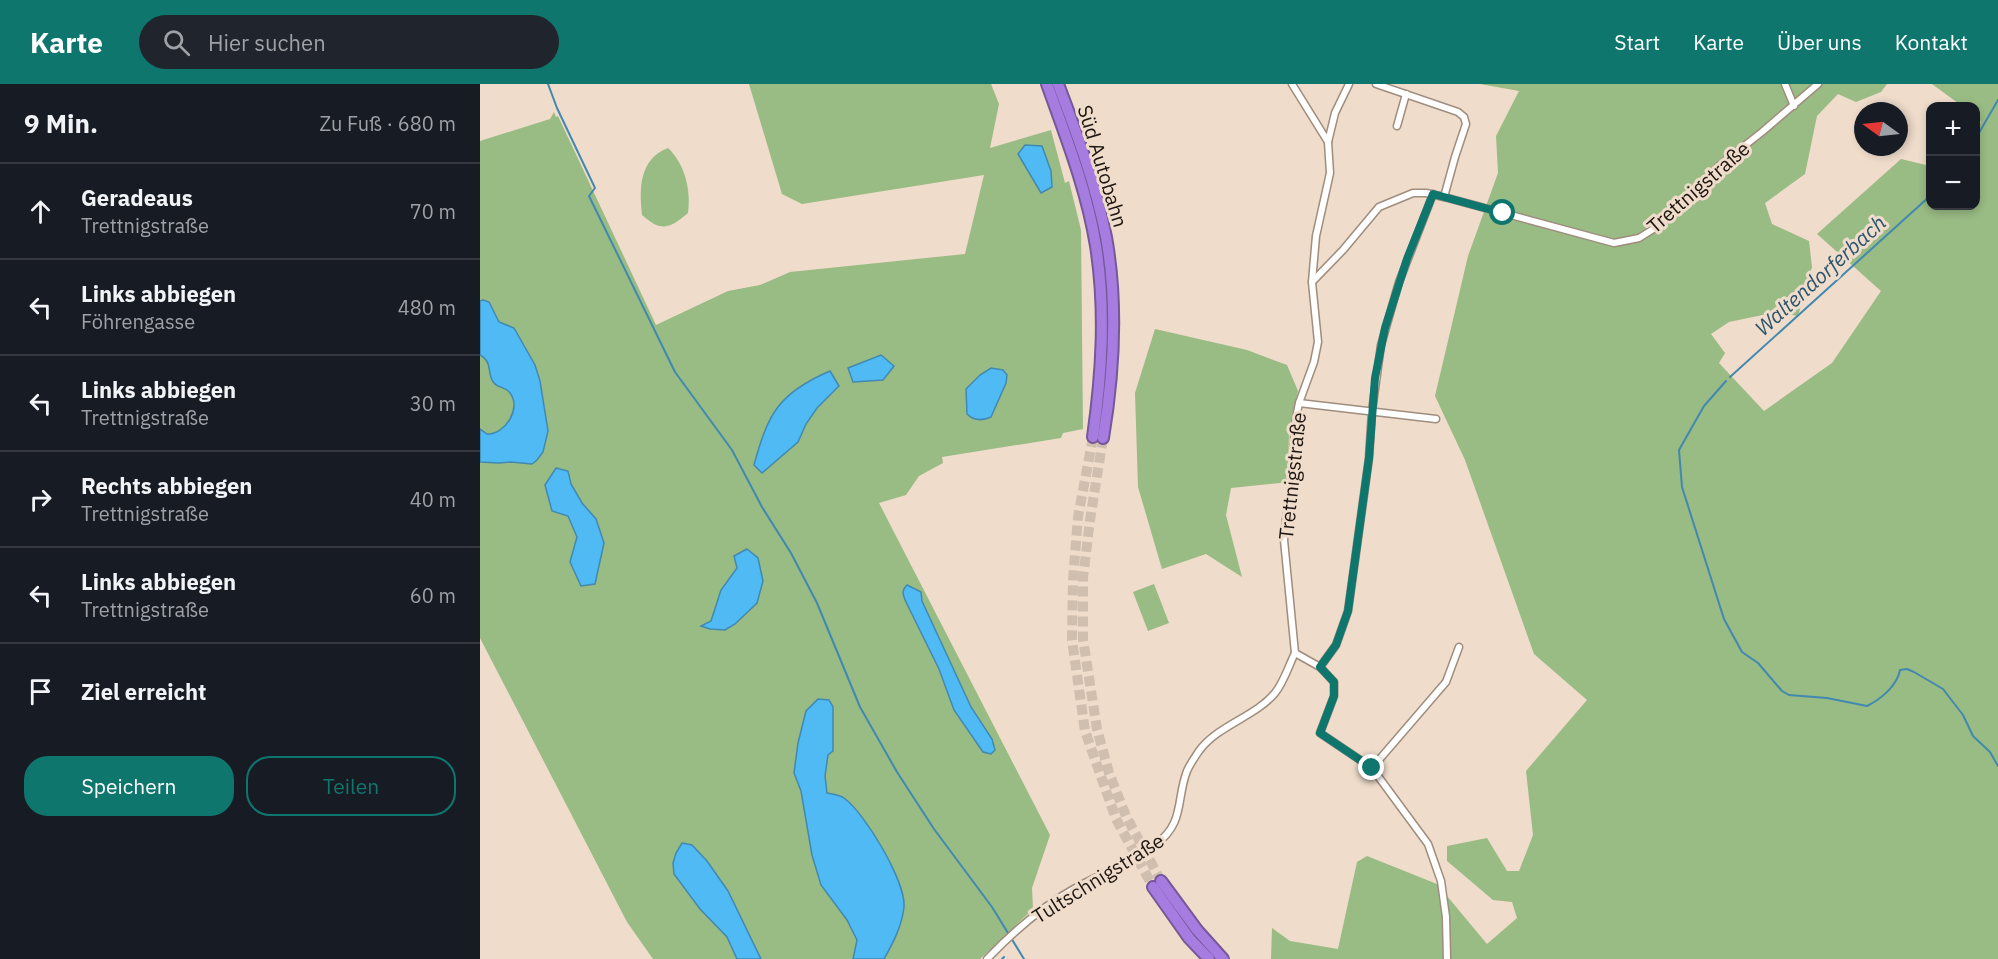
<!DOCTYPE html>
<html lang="de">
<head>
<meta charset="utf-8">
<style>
  body { margin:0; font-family:"IBM Plex Sans",sans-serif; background:#20242c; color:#f1f3f6 }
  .controls { position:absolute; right:18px; top:18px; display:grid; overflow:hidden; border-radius:12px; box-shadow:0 3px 9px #0003 }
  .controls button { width:54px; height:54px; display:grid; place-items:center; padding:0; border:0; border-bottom:2px solid #363941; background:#171b24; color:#f1f3f6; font:30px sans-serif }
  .compass { position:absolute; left:1374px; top:18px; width:54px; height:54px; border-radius:50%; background:#171b24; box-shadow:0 3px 9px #0003; rotate:285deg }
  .stop { position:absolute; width:18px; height:18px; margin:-14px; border:4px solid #0f766e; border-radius:50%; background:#fff }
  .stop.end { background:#0f766e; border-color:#fff; box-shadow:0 2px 6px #0008 }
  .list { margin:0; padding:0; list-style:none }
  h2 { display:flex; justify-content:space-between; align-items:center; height:78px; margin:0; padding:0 24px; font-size:26px }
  h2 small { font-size:20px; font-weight:400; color:#9ea1a6 }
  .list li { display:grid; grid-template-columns:39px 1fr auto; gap:18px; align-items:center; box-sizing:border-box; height:96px; padding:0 24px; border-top:2px solid #363941 }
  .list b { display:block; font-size:22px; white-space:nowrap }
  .list p { margin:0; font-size:20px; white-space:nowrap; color:#9ea1a6 }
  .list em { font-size:20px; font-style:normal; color:#9ea1a6 }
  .actions { display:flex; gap:12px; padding:18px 24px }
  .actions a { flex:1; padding:14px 0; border:2px solid #0f766e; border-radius:24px; text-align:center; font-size:21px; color:#0f766e }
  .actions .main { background:#0f766e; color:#fff }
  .icon { flex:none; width:33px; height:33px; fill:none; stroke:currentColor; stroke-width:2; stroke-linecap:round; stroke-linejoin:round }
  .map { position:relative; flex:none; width:1518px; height:875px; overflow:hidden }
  header { display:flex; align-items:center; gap:36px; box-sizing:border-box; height:84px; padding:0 30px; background:#0f766e; color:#fff }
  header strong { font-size:28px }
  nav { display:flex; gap:33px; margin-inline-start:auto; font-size:21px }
  .search { width:420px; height:54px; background:#20242c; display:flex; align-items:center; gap:15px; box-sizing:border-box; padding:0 21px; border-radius:33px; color:#9ea1a6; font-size:22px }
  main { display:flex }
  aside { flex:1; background:#171b24 }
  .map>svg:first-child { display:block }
  .green { fill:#99bb84 }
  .water { fill:#50baf4; stroke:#4189b0; stroke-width:1.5 }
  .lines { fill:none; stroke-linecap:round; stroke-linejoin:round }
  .stream { stroke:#4189b0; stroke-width:2 }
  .motorway-tunnel { stroke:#d0beaf; stroke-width:10; stroke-dasharray:10 5; stroke-linecap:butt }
  .minor-casing { stroke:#9f8d7d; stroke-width:9 }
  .motorway-casing { stroke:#765898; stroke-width:14 }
  .minor { stroke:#fff; stroke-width:6 }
  .motorway { stroke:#a67ce1; stroke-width:10 }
  .route { stroke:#0f766e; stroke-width:8 }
  .labels { text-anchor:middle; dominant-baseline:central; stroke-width:6; stroke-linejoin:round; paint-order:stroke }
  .street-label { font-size:20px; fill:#1d1610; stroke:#efdccb }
  .water-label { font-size:21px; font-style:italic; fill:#2a556e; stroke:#efdccb }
</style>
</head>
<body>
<header>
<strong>Karte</strong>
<div class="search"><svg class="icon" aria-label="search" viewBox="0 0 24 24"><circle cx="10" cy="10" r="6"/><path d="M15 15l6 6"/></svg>Hier suchen</div>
<nav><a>Start</a><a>Karte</a><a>Über uns</a><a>Kontakt</a></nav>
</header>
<main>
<aside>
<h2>9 Min.<small>Zu Fuß · 680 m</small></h2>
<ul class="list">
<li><svg class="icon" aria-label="ahead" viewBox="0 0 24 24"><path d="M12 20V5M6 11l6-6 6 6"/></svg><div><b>Geradeaus</b><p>Trettnigstraße</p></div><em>70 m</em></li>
<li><svg class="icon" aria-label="left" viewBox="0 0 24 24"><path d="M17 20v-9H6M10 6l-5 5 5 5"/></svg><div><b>Links abbiegen</b><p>Föhrengasse</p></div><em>480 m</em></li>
<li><svg class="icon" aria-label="left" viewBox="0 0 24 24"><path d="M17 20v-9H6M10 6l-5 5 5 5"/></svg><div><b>Links abbiegen</b><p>Trettnigstraße</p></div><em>30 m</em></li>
<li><svg class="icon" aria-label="right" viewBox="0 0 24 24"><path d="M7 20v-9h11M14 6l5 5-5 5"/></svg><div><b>Rechts abbiegen</b><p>Trettnigstraße</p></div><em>40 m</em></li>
<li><svg class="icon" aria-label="left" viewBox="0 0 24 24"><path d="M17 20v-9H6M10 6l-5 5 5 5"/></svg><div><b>Links abbiegen</b><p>Trettnigstraße</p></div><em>60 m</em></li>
<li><svg class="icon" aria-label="arrive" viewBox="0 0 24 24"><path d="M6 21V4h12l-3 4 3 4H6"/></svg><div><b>Ziel erreicht</b></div></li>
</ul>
<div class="actions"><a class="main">Speichern</a><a>Teilen</a></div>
</aside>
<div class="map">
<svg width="1518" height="875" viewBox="0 0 1518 875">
  <rect width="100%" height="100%" fill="#efdccb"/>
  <!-- green -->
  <g class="green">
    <path d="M269,0H511L519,20L510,64L571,46L585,99L589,97L601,146L603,345L583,349L581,354L462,373L463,379L439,392L426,411L399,419L570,751L552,804L553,825L500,875H173L147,838L0,554V57L70,35L74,28L76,33L78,32L176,241L248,207L280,201L310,188L485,170L504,91L322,120L302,110Z"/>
    <path d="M1000,0H1407L1401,8L1376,18L1358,10L1337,32L1325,90L1285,119L1292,140L1329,157L1332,183L1318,232L1297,228L1249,238L1231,250L1245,269L1239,279L1284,327L1352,279L1401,207L1337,150L1421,75L1450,82V122H1496V48L1501,38L1496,34V22H1482L1452,0H1518V875H791L792,844L810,857L858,865L877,778L887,772L957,800L1007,860L1037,834L1032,818L1013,816L967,777V762L1007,754L1027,787H1039L1053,751L1046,687L1107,616L1054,570L985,376L955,312L988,172L1018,89L1016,52L1039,7Z"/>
    <path d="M188,64C205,80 211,106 208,129C189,145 181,148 162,131C159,105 159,75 188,64Z"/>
    <path d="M675,245L767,266L807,281L818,307L809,344L808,398L751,404L746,431L762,493L726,470L682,485L658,403L655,309Z"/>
    <path d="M674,500L689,539L668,547L653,508Z"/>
  </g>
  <!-- water -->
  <g class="water">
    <path d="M545,61L562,62L571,87L572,103L561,109L538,70Z"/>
    <path d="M3,216L9,218L19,238L34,244L55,281L60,297L68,347L63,368L57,376L52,380L31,378L19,379L0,378V345L7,350C25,351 42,324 30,309C26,303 18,304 14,299C6,290 14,279 0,271V217Z"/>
    <path d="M401,271L414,282L403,296L373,298L368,284Z"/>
    <path d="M511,284L523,286L527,291L526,299L511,333C502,337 494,337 487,330L486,305L500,291Z"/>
    <path d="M350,287L359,302L337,324L326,340L318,358L282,389L274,381C288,329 299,309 350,287Z"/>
    <path d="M76,384L88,387L91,400L102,419L116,435L124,459L115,500L101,502L90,478L97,453L88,432L72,427L65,401Z"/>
    <path d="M267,465L278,474L283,497L277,519L255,540L245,546L230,545L221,542L231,537L241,506L257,484L254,472Z"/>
    <path d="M427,501L441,508L442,517L491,623L512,655L515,666L511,670L503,668L474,626L459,585L426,518C423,511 421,507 427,501Z"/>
    <path d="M338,615L349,616L353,623V667L348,671L345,692L347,709C352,710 360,711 364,714C385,729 426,798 424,823C422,842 413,859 404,875H373L377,856L367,836L341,801L332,771L321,707L314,689L318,659L326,627Z"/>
    <path d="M202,759L212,761L227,777L248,807L281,875H257L247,853L220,825L194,790L193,779L196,769Z"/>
  </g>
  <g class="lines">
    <!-- stream -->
    <g class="stream">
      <path d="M68,0L77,24L115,104L109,112L195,288L252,366L282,423L311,469L337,519L380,623L417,688L454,745L512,823L544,875"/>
      <path d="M1496,54L1518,16"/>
      <path d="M1250,293L1450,112"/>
      <path d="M1246,297L1224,322L1199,366L1202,403L1244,535L1262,568L1278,579L1302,607L1309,611L1347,614L1387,622C1401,615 1417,602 1420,586L1427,585L1434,588L1463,605L1483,631L1493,652L1510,668L1518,682"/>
      <path d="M522,875L524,873"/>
    </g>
    <!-- motorway-tunnel -->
    <g class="motorway-tunnel">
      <path d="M613,353L598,433L593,496L592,556L605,647L636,735L673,803"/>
      <path d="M623,354L610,436L603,494V555L617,645L629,689L646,732L681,797"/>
    </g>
    <!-- minor casing -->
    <g class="minor-casing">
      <g id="minor">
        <path d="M812,0L848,58L850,89L836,152L832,198L838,258L834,278L819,319L815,339L811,411L806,435L804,456L815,569"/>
        <path d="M896,0L978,28L984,33L986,40L975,73L964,113"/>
        <path d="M1305,0L1314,22"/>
        <path d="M917,42L926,10"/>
        <path d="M848,58L855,29L869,0"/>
        <path d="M832,198L863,166L899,123L933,109H946L964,113L1134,159L1159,154L1183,139L1240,81L1282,48L1338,0"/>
        <path d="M819,319L956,335"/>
        <path d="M815,569L840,583L854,598V612L840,649L892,684L948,760L961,797L966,833L967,875"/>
        <path d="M840,583L856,561L868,527L889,374L892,327L901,261L919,198L953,110"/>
        <path d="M892,684L966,598L979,563"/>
        <path d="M507,875C532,849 560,824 592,806C618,791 652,778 676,760C705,739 696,715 707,687C710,680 715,673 719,667C738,641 775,633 795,609C804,598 809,581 815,569"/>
      </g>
    </g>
    <!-- motorway casing -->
    <g class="motorway-casing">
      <g id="motorway">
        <path d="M567,0C586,53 607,106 616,162C626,226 622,289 613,353"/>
        <path d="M578,0C597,50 616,101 626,153C638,220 634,288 623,354"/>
        <path d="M681,797L717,846L743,875"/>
        <path d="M673,803L709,854L729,875"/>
      </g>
    </g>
    <!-- minor -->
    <use href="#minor" class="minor"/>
    <!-- motorway -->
    <use href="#motorway" class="motorway"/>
  </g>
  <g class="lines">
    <!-- route -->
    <path class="route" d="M892,684L840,649L854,612V598L840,583L856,561L868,527L889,374L895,294L905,244L927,175L953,110L1023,129"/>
  </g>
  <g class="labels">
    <!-- street labels -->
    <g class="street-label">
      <text transform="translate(623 82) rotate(73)">Süd Autobahn</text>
      <text transform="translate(1218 103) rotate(-41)">Trettnigstraße</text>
      <text transform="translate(812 392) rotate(-84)">Trettnigstraße</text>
      <text transform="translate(618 794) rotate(-32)">Tultschnigstraße</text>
    </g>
    <!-- water labels -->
    <g class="water-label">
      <text transform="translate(1340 191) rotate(-42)">Waltendorferbach</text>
    </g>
  </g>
</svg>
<div class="controls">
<button>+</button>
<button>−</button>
</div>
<svg class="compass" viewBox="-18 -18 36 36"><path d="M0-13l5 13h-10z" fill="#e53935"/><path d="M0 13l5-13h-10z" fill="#9ea1a6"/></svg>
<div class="stop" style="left:1023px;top:129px"></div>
<div class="stop end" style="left:892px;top:684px"></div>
</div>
</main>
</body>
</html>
